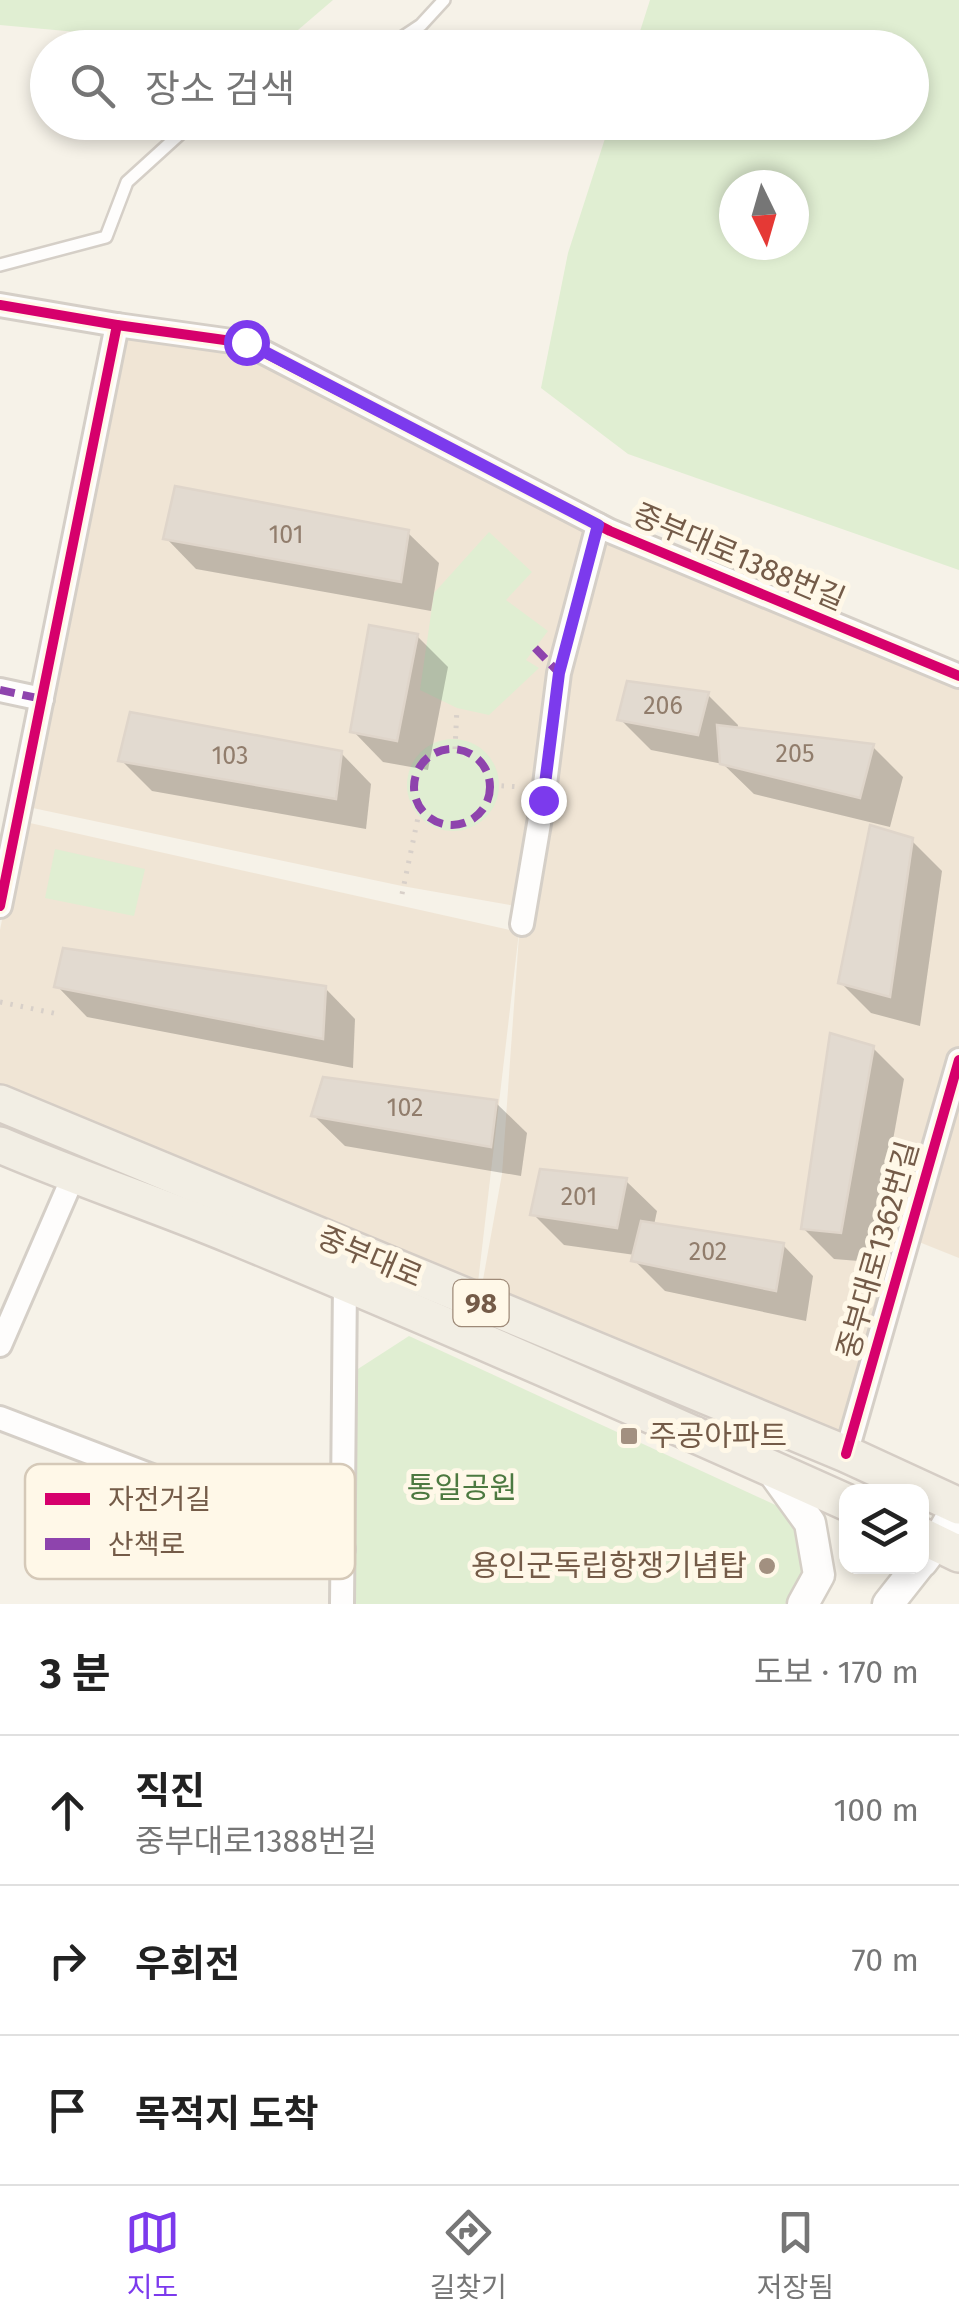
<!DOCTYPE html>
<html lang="ko">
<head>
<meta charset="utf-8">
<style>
  body { margin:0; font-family:"Fira Sans","Noto Sans KR",sans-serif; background:#f2f2f2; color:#222 }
  .controls { position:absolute; right:30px; bottom:30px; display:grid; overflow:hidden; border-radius:20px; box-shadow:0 5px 15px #0003 }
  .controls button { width:90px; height:90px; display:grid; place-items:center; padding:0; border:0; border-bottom:2px solid #e0e0e0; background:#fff; color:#222; font:50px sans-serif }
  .compass { position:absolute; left:719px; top:170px; width:90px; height:90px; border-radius:50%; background:#fff; box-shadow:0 5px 15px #0003; rotate:175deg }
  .stop { position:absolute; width:30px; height:30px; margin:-22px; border:8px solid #7c3aed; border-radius:50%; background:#fff }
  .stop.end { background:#7c3aed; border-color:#fff; box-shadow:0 2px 10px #0008 }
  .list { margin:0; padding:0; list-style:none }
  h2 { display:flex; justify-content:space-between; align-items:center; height:130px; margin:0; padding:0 40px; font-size:42px }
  h2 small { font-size:32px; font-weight:400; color:#767676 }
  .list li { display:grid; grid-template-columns:65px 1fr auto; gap:30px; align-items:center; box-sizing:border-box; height:150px; padding:0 40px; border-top:2px solid #e0e0e0 }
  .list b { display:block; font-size:38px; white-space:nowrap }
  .list p { margin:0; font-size:32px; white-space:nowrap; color:#767676 }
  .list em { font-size:32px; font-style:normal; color:#767676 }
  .icon { flex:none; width:55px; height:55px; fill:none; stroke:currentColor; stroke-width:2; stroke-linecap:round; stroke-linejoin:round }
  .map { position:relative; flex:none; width:959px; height:1604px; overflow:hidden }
  .search { position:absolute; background:#fff; box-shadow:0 5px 15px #0003; left:30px; right:30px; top:30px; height:110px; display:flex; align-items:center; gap:25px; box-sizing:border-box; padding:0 35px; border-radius:55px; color:#767676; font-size:38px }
  .sheet { height:580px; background:#fff }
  nav { display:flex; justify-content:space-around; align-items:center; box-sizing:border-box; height:140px; border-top:2px solid #e0e0e0; background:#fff; font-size:28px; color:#767676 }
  nav a { display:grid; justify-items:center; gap:5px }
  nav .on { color:#7c3aed }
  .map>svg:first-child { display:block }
  .residential { fill:#f0e5d5 }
  .green { fill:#e0eed2; fill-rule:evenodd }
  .shadow { fill:#0003 }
  .building { fill:#e2dad0; stroke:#dfd5ca; stroke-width:2.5 }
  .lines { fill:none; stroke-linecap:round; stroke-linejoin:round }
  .lane-casing { stroke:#d5cfc7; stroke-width:16 }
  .street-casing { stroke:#d5cfc7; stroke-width:28 }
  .secondary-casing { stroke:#d5cfc6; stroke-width:35 }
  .primary-casing { stroke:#d5cdc5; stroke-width:40 }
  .path { stroke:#d8d0c9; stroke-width:5; stroke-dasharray:2.5 8; stroke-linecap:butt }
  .lane { stroke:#fefdfc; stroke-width:11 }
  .street { stroke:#fefdfc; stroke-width:22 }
  .secondary { stroke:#fefdfc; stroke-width:30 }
  .primary { stroke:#f2eee4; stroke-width:35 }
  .quiet { stroke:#8e44ad; stroke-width:8; stroke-dasharray:15 8; stroke-linecap:butt }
  .cycleway-casing { stroke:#fff8e8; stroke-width:16 }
  .cycleway { stroke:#d6006c; stroke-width:10 }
  .route { stroke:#7c3aed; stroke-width:12 }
  .poi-dot { fill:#a29080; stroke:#fff8e8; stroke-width:4 }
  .labels { text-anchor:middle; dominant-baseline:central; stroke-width:10; stroke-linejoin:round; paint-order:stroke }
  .number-label { font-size:25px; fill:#917d6c }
  .shield { fill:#fff8e8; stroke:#9e8a78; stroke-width:2.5 }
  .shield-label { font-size:28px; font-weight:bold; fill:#745b48 }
  .street-label { font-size:30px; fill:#745b48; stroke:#fff8e8 }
  .poi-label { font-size:30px; fill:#745b48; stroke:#fff8e8; text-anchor:start }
  .park-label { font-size:30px; fill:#4c7940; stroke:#fff8e8 }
  .key { fill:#fff8e8; stroke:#d5c9b8; stroke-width:2.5 }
  .key-label { font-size:28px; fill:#745b48 }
</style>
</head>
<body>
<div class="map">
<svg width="959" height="1604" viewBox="0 0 959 1604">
  <rect width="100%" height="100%" fill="#f6f2e8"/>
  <!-- residential -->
  <g class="residential">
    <path d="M117,325L246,343L598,525L959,676V1258L909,1238L846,1454L479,1302L502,1174L521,907L402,886L28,807Z"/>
    <path d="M21,821L519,932L477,1291L0,1094V930Z"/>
  </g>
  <!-- green -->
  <g class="green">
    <path d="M0,0H333L277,48L241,47L0,25Z"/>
    <path d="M650,0H959V570L628,454L541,388L568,253L610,123L912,122V48L635,47ZM734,185H794V245H734Z"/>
    <path d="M489,532L532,572L506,600L548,631L526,660L539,668L489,715L457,708L420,690L434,593Z"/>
    <circle cx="453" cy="785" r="46"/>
    <path d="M55,849L145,869L134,916L45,898Z"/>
    <path d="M409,1336L784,1509L806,1542L799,1584L785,1604H342L344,1378Z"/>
  </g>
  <!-- shadow -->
  <g class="shadow">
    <path d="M408,533L439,563L431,611L196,569L166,538Z"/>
    <path d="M417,636L448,667L428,770L383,762L353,731Z"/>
    <path d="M707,694L738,725L737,730L872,746L903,777L890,827L754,794L723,764L651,750L620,719Z"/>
    <path d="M341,753L371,784L366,829L152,791L121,760Z"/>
    <path d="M911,840L942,871L920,1026L871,1013L840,982Z"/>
    <path d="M57,986L325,988L355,1019L353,1068L87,1017Z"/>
    <path d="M873,1048L904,1079L871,1262L834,1259L803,1228Z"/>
    <path d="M496,1103L527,1133L521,1176L345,1146L314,1116Z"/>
    <path d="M626,1181L657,1211L654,1225L783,1245L813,1276L806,1321L665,1291L634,1260L635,1255L564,1245L533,1214Z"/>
  </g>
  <!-- building -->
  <g class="building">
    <path d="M175,486L409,530L401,582L163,539Z"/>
    <path d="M369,625L418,634L397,741L350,732Z"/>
    <path d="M627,681L709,692L698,735L617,720Z"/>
    <path d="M130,712L342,751L336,799L118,761Z"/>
    <path d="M717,725L874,744L860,798L720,764Z"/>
    <path d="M870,825L913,838L890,997L838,983Z"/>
    <path d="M63,948L326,986L323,1039L54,987Z"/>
    <path d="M830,1033L874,1046L841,1233L801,1229Z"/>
    <path d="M323,1077L497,1100L491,1147L311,1116Z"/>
    <path d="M540,1169L627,1178L617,1228L530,1215Z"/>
    <path d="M641,1221L784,1243L776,1291L631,1261Z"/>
  </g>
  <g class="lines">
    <!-- lane casing -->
    <g class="lane-casing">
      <g id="lane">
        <path d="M314,48L397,41L421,25L444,0"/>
        <path d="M0,265L106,237L127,182L193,122"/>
      </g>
    </g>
    <!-- street casing -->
    <g class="street-casing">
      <g id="street">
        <path d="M0,305L117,325L246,343L610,531L959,676"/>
        <path d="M0,690L42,699"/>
        <path d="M0,906L117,325"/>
        <path d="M522,924L543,800L559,673L598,525"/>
        <path d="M0,1345L73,1177"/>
        <path d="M0,1418L343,1549"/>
        <path d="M846,1454L959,1060"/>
        <path d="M342,1604L345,1282"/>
      </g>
    </g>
    <!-- secondary casing -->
    <g class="secondary-casing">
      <g id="secondary">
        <path d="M771,1469L810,1523L819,1575L803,1604"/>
        <path d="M922,1562L937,1542L958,1506"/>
        <path d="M888,1604L918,1566"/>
      </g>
    </g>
    <!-- primary casing -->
    <g class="primary-casing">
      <g id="primary">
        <path d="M0,1103L846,1454L959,1506"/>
        <path d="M0,1145C77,1178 156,1204 233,1236C439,1321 643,1411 846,1502"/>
        <path d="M922,1536L959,1554"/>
      </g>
    </g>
    <!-- path -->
    <g class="path">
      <path d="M455,749L457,708"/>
      <path d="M491,785L520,787"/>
      <path d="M402,894L420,808"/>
      <path d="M0,1002L58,1014"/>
    </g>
    <!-- lane -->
    <use href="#lane" class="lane"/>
    <!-- street -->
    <use href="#street" class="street"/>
    <!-- secondary -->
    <use href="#secondary" class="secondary"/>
    <!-- primary -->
    <use href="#primary" class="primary"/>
    <!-- quiet -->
    <g class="quiet">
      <path d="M535,648L559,673"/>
      <path d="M0,690L42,699"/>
      <circle cx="452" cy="787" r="38"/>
    </g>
    <!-- cycleway casing -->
    <g class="cycleway-casing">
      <g id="cycleway">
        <path d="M0,305L117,325L246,343L610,531L959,676"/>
        <path d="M0,906L117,325"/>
        <path d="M846,1454L959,1060"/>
      </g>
    </g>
    <!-- cycleway -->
    <use href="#cycleway" class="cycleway"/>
  </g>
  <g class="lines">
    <!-- route -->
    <path class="route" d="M246,342L598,525L559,673L543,800"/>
  </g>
  <!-- markers -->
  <g class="poi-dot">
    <rect x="619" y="1426" width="20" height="20" rx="5"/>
    <circle cx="767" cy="1566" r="10"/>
  </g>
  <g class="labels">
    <!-- number labels -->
    <g class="number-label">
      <text x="286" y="535">101</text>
      <text x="663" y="706">206</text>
      <text x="795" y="754">205</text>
      <text x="230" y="756">103</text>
      <text x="405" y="1108">102</text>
      <text x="579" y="1197">201</text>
      <text x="708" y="1252">202</text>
    </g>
    <!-- shield labels -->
    <rect class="shield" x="453.5" y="1280" width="55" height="46" rx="8"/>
    <g class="shield-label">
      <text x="481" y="1303">98</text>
    </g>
    <!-- street labels -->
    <g class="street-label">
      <text transform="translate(739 557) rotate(23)">중부대로1388번길</text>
      <text transform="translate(878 1250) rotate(-74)">중부대로1362번길</text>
      <text transform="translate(370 1257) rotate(23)">중부대로</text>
    </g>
    <!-- poi labels -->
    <g class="poi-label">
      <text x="649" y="1436">주공아파트</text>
      <text x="747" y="1566" text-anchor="end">용인군독립항쟁기념탑</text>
    </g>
    <!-- park labels -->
    <g class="park-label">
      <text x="462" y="1488">통일공원</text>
    </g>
  </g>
  <!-- legend -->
  <rect x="25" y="1464" width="330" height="115" rx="15" class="key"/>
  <rect x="45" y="1493" width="45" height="12" fill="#d6006c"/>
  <rect x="45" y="1538" width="45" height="12" fill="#8e44ad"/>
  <g class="key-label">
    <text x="108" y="1509">자전거길</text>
    <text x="108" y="1554">산책로</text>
  </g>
</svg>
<div class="controls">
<button><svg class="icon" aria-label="layers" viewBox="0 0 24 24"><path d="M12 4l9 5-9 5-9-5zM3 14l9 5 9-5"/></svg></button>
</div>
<svg class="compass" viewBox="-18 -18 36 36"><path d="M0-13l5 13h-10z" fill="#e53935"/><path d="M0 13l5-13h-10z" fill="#767676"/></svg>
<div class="stop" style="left:246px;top:342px"></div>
<div class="stop end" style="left:543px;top:800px"></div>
<div class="search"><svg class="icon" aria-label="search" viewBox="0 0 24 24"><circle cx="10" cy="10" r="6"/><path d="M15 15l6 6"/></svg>장소 검색</div>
</div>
<section class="sheet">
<h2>3 분<small>도보 · 170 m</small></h2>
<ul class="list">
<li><svg class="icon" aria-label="ahead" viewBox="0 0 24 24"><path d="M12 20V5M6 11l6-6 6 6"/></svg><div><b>직진</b><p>중부대로1388번길</p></div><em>100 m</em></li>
<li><svg class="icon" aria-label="right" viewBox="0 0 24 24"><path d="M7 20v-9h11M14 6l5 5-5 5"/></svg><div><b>우회전</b></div><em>70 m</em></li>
<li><svg class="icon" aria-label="arrive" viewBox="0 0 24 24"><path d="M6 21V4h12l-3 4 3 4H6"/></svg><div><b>목적지 도착</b></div></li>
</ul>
</section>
<nav>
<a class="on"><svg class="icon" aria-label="map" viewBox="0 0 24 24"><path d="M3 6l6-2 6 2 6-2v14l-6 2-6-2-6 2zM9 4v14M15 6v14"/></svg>지도</a>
<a><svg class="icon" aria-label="directions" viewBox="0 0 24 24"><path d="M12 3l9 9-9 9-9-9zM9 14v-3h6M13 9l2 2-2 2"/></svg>길찾기</a>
<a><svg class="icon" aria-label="saved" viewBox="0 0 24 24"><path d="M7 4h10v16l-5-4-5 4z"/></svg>저장됨</a>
</nav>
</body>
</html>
